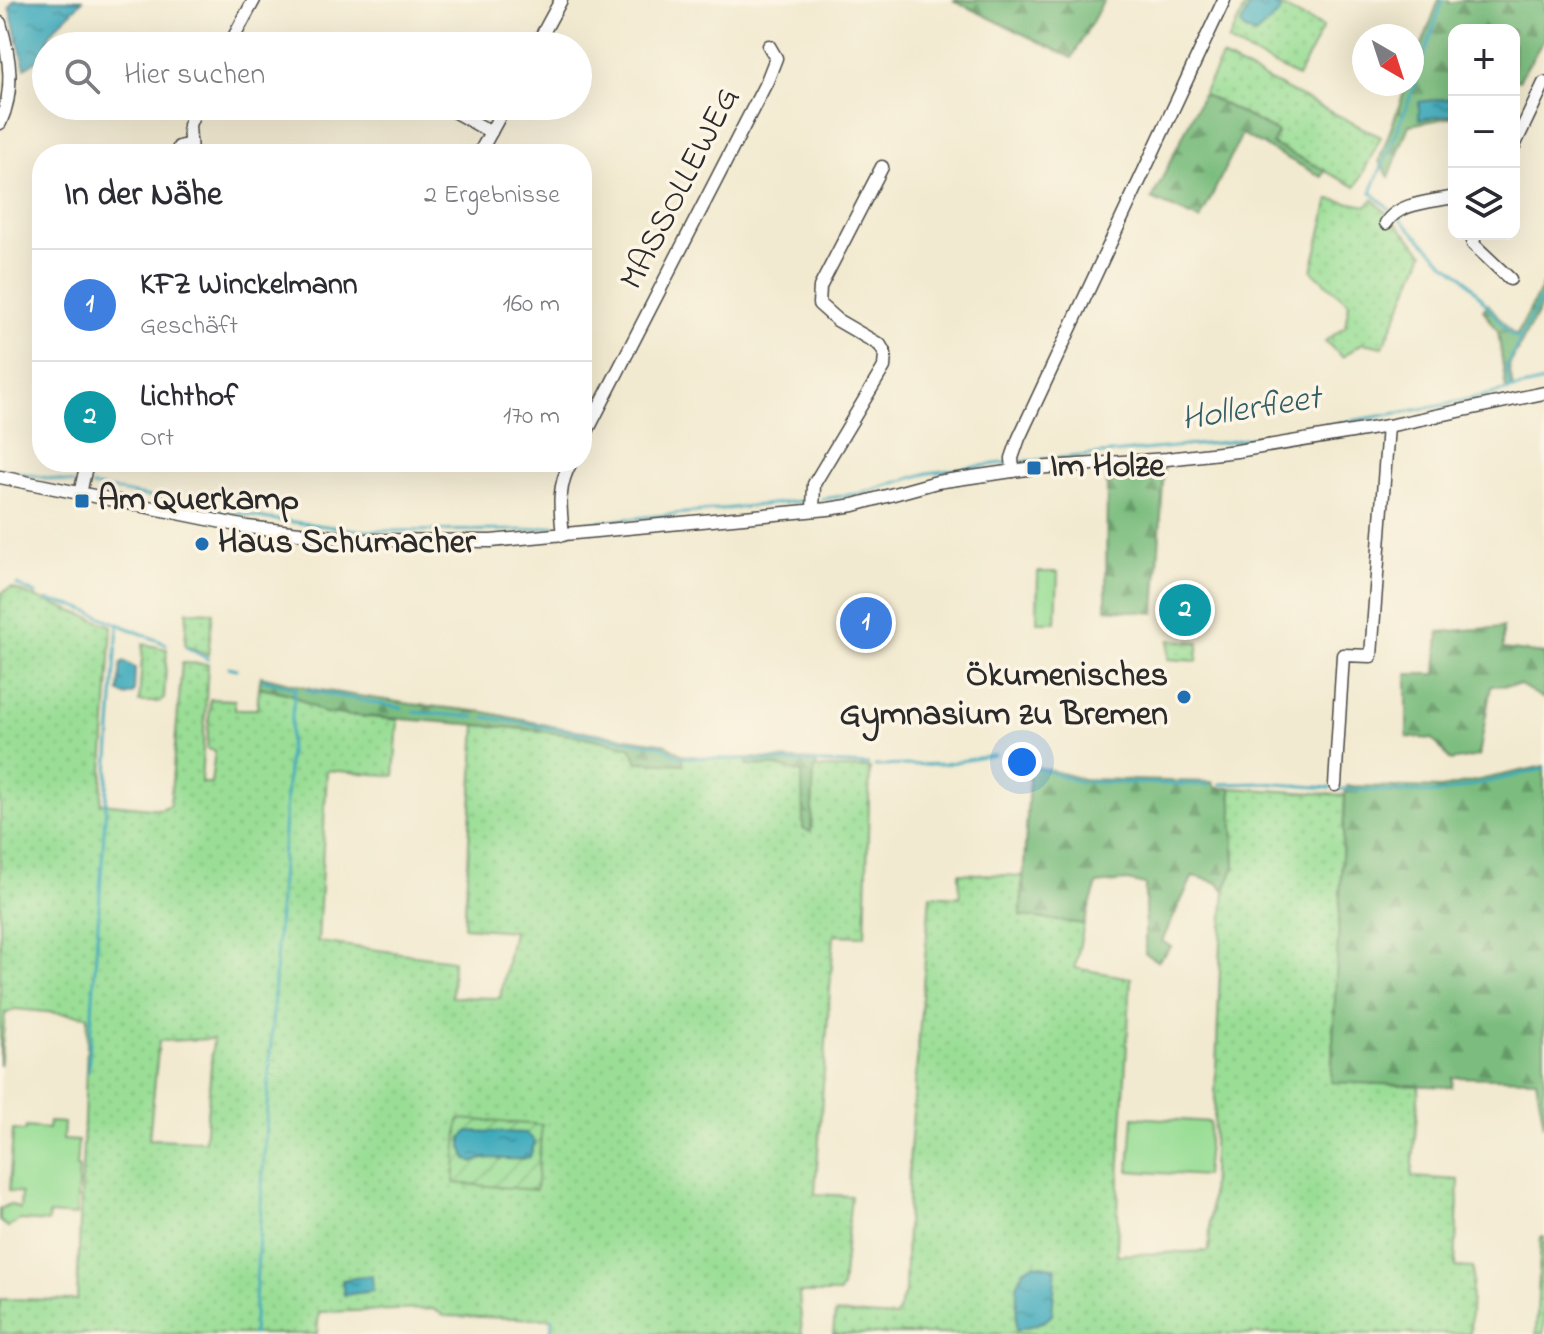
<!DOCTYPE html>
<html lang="de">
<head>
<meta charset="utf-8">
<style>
  body { margin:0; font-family:"Indie Flower",sans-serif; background:#f7f7f7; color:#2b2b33 }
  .controls { position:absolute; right:24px; top:24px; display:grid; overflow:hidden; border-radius:16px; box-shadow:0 8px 32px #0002 }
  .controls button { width:72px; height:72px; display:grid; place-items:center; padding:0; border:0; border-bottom:2px solid #e1e1e2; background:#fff; color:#2b2b33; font:40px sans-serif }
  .compass { position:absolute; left:1352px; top:24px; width:72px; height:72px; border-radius:50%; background:#fff; box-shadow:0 8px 32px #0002; rotate:141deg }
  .you { position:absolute; left:1022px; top:762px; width:28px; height:28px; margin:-20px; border:6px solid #fff; border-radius:50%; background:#1a73e8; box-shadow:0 0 0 12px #1a73e833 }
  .badge { display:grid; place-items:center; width:52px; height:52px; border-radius:50%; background:#1f6fb2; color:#fff; font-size:26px; font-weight:700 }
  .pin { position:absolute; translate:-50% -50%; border:4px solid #fff; box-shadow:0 2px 8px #0006 }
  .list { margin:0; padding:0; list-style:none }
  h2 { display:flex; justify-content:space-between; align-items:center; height:104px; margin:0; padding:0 32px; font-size:34px }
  h2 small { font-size:26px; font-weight:400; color:#7c7c81 }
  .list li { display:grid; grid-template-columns:52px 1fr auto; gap:24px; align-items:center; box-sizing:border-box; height:112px; padding:0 32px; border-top:2px solid #e1e1e2 }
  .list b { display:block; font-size:30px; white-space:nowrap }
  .list p { margin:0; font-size:26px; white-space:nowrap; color:#7c7c81 }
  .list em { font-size:26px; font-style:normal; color:#7c7c81 }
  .icon { flex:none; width:44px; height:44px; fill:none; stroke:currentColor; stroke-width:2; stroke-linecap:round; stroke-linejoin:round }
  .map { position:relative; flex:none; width:1544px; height:1334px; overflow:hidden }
  .search { position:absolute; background:#fff; box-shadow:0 8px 32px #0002; left:32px; top:32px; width:560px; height:88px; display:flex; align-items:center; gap:20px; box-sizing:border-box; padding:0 28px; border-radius:44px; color:#7c7c81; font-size:30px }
  .panel { position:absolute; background:#fff; box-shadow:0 8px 32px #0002; left:32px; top:144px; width:560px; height:328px; border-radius:32px }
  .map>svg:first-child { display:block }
  .grass { fill:url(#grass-dots); stroke:#628460; stroke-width:2; fill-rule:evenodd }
  .forest { fill:url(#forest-firs); stroke:#537455; stroke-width:2 }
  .garden { fill:url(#garden-furrows); stroke:#628460; stroke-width:2 }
  .pitch { fill:#9ade96; stroke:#628460; stroke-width:2 }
  .water { fill:url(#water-ripples); stroke:#346a74; stroke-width:2 }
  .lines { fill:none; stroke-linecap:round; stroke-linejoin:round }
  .stream { stroke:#3daabc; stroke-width:3 }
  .minor-casing { stroke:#494844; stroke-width:15 }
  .minor { stroke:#fff; stroke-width:12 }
  .poi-dot { fill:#1f6fb2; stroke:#fcf5e5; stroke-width:3 }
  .labels { text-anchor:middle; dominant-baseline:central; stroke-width:7; stroke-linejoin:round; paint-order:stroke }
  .street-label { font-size:34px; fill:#2b2b2b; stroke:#fcf5e5 }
  .poi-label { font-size:34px; font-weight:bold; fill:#2b2b2b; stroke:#fcf5e5; text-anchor:start }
  .water-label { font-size:36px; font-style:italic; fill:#325e65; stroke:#fcf5e5 }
</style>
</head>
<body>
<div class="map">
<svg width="1544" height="1334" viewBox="0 0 1544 1334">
  <defs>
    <pattern id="grass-dots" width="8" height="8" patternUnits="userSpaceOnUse" patternTransform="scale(2)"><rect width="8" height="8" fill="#9ade96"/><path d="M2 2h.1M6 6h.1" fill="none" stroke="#85bf81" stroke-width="1.8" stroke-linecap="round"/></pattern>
    <pattern id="forest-firs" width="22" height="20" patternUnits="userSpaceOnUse" patternTransform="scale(2)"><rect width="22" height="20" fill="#7bbd7f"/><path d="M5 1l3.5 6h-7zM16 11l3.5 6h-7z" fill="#659a68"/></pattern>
    <pattern id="garden-furrows" width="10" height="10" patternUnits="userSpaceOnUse" patternTransform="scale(2)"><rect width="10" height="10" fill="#9ade96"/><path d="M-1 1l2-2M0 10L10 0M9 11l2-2" fill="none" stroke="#85bf81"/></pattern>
    <pattern id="water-ripples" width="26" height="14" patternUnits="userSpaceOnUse" patternTransform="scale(2)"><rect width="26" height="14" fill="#3daabc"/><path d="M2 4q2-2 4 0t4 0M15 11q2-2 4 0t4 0" fill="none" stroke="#338b99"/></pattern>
  </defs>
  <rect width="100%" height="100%" fill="#fcf5e5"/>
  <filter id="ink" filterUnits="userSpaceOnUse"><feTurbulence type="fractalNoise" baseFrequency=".0125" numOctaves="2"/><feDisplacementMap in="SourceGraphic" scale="16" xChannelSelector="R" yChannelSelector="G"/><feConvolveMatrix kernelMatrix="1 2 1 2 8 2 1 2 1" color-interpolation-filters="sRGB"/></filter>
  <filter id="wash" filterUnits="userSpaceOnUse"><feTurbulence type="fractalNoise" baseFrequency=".006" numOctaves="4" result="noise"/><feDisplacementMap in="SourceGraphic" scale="32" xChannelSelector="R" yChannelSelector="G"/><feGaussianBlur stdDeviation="1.8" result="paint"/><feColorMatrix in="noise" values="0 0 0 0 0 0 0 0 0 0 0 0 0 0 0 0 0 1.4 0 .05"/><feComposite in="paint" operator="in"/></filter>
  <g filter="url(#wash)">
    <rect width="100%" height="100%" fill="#f2ead0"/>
    <!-- grass -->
    <g class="grass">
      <path d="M1248,0H1268L1323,27L1298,77L1228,42Z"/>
      <path d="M1222,57L1381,137L1356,187L1272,144L1277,131L1203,94Z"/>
      <path d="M1329,199L1367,206L1373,199L1424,253L1383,347L1363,343L1342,357L1325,341L1345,327L1349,303L1312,271Z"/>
      <path d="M11,588L112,626L101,803L161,809L170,805L182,663L208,664L201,783H211L215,751L207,749L210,699L235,700V709H257L259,687L290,694L325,713L398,720L394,776L327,770L318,942L453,960L452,997L500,998L513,931L464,927L476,725C526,728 575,734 623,745C644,750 660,762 682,764V755L721,759L747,758V765L776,766L803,772V829L811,831L814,768H870L865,936L834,935L815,1194L851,1196L842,1288L839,1293H799L802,1334H551L552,1319L445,1316L433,1309L319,1312L317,1334H0V1299L77,1300L88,1016L15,1009L5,1014L0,1066V604L1,593ZM213,1039L205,1141L149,1139L159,1041Z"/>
      <path d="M187,611L213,612L208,655L185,645Z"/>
      <path d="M1169,640L1199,642L1197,661L1168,659Z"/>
      <path d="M143,644L167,649L164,699L159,702H139Z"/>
      <path d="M1231,788L1345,795L1331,1081L1419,1086L1412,1177L1459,1180L1455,1267L1473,1268L1470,1334H833L835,1313L896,1317L905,1292L909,1164L930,895L960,897L959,873L1022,876L1021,916L1084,924L1075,968L1131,978L1119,1178L1117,1255L1209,1251L1221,942L1225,890L1235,866Z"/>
      <path d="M1541,1237H1544V1334H1536Z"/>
    </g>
    <!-- forest -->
    <g class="forest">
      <path d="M953,0H1104L1072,58Z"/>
      <path d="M1439,0H1449V3L1463,0H1544V39L1519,80H1514V30H1454V98L1420,102L1419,118L1454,115V117L1409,125L1389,177L1379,161L1407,84H1412V71Z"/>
      <path d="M1203,94L1278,132L1272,144L1325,170L1322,177L1242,134L1200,220L1152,199Z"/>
      <path d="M1544,282V301L1509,366L1513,388L1506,389L1498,331L1483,310L1488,304L1512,333L1517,335Z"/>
      <path d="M1164,468L1155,613L1106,609L1107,470Z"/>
      <path d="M1503,627V649L1544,654V699L1520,685L1491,686L1479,756L1451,761L1433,739L1407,737V674H1436L1439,632Z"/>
      <path d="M261,676L314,689L411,704L485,712L556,727L666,744L682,755L683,764L638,762L630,747L585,737L517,728L324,713L291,694L259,687Z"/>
      <path d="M747,758L814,761L818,768H814L811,832L803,829L802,773L776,766L747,765Z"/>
      <path d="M1030,765L1083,779L1212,782L1216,788H1231L1235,866L1225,890L1216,882L1193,876L1162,941L1171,947L1158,961L1145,954V885L1127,881L1097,884L1084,924L1021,916Z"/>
      <path d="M1544,766V1126L1536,1079L1453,1077L1452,1087L1331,1082L1345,795L1347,786L1442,788Z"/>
    </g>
    <!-- garden -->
    <path class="garden" d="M459,1119L542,1125L536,1190L454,1183Z"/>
    <!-- pitch -->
    <g class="pitch">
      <path d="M1038,572H1058L1056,622H1037Z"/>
      <path d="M1133,1117L1210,1122L1205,1176L1129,1171Z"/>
      <path d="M49,1122L64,1123L63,1140L78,1141L76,1167L79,1168L76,1216L49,1214L48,1222L20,1220L8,1227L0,1221V1209L10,1204L20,1209L21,1193L9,1191L13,1130L25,1131L26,1127L48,1129Z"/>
    </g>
    <!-- water -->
    <g class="water">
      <path d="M14,0H82C67,22 46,24 45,55L25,68L9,7Z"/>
      <path d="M1252,0H1264L1280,8L1281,12L1255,35L1244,29L1241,24Z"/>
      <path d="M1454,98V115L1419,119V102Z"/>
      <path d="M125,662L135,668L134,693L126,696L119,692L121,664Z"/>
      <path d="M469,1131L526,1133L535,1141L530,1157C510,1164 498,1153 474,1162L467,1159L462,1147V1137Z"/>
      <path d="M1034,1264L1056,1267L1052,1315L1045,1321L1016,1331L1017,1286L1023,1270Z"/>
      <path d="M372,1275L373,1291L344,1295L342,1280Z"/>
    </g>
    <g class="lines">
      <!-- stream -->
      <g class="stream">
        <path d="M1391,210L1371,192L1407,106L1443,0"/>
        <path d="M1399,218L1445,263L1463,276L1512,336L1519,338"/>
        <path d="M1510,388L1506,368L1544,290"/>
        <path d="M1017,462L1227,442L1439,406L1544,382"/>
        <path d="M0,469L73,483"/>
        <path d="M92,486L269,519L366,531L527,530L554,526"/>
        <path d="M822,499L862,493L928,473L1010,462"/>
        <path d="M570,525L800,501"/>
        <path d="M17,585L36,594"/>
        <path d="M47,600L78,607L166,644"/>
        <path d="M186,647L208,659"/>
        <path d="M229,667L236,669"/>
        <path d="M262,679L297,689"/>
        <path d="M307,690L402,708"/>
        <path d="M413,712L475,717"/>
        <path d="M485,717L662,746L680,757L868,765"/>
        <path d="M1002,756L1080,782L1209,785"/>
        <path d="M875,766L944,764L995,755"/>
        <path d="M1220,784L1264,783L1330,788"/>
        <path d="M1341,789L1439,793L1544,769"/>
        <path d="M88,1072L118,624"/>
        <path d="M253,1334L290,734L295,689"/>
        <path d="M551,1334L552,1319"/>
      </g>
    </g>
  </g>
  <g filter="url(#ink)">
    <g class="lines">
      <!-- minor casing -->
      <g class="minor-casing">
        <g id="minor">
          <path d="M0,23C10,57 15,90 0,123"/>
          <path d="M229,46L254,0"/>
          <path d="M536,46L561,0"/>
          <path d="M444,106L491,132"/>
          <path d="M1514,146L1544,83"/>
          <path d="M177,154L179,147L190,144"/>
          <path d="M191,154L189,125L197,106"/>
          <path d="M479,154L505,106"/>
          <path d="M1386,223C1399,202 1432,202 1454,197"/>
          <path d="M1475,234L1473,244L1510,279"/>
          <path d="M582,441L767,81L776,58L769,46"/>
          <path d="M1013,471L1012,458L1019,438L1224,0"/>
          <path d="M0,477L247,527L361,540L491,541L828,509L854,505L937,482L1034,468L1167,459L1237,451L1388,426L1544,393"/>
          <path d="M80,494L87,462"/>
          <path d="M813,510L814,484L884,367L885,354L880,345L837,320L819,304L820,287L882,167"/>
          <path d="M563,535C560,507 557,487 571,462"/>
          <path d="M1335,785L1343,655L1371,656L1388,426"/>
        </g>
      </g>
      <!-- minor -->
      <use href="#minor" class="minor"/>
    </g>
  </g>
  <!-- markers -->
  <g class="poi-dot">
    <rect x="1026" y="460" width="16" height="16" rx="4"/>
    <rect x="74" y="493" width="16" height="16" rx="4"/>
    <circle cx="202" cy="544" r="8"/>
    <circle cx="1184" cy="697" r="8"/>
  </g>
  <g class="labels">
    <!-- street labels -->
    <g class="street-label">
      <text transform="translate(681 189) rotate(-63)">MASSOLLEWEG</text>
    </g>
    <!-- poi labels -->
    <g class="poi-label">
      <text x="1050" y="468">Im Holze</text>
      <text x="98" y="501">Am Querkamp</text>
      <text x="218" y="544">Haus Schumacher</text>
      <text x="1168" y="677" text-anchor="end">Ökumenisches<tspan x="1168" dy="39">Gymnasium zu Bremen</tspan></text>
    </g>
    <!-- water labels -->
    <g class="water-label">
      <text transform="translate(1251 410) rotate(-9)">Hollerfleet</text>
    </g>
  </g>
</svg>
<div class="controls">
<button>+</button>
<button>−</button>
<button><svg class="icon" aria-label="layers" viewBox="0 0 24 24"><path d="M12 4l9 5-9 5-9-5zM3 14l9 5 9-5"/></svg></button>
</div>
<svg class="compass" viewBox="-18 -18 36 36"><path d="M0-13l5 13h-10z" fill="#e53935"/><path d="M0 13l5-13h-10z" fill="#7c7c81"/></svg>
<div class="you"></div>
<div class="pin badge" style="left:866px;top:623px;background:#3f7fe0">1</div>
<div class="pin badge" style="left:1185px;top:610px;background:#0f9aa8">2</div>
<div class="search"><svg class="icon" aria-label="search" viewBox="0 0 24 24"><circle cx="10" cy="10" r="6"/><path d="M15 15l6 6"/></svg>Hier suchen</div>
<section class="panel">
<h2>In der Nähe<small>2 Ergebnisse</small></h2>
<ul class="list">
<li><span class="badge" style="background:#3f7fe0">1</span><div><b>KFZ Winckelmann</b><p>Geschäft</p></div><em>160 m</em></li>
<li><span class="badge" style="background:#0f9aa8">2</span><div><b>Lichthof</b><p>Ort</p></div><em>170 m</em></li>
</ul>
</section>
</div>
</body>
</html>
